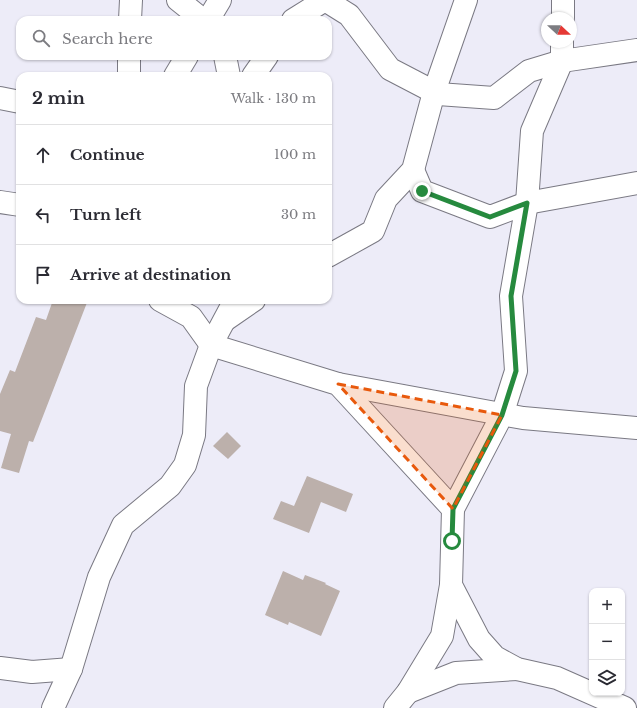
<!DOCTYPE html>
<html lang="en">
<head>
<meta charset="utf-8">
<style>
  body { margin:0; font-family:"Libre Baskerville",serif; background:#f2f2f3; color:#2b2b33 }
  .controls { position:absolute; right:12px; bottom:12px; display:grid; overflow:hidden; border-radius:8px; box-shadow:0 1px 3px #0004 }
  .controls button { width:36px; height:36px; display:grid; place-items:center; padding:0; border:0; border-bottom:1px solid #e1e1e2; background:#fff; color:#2b2b33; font:20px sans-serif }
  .compass { position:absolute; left:541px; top:12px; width:36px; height:36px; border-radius:50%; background:#fff; box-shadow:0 1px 3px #0004; rotate:112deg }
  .stop { position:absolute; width:12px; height:12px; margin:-9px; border:3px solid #268a3e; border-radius:50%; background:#fff }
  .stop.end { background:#268a3e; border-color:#fff; box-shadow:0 1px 4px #0008 }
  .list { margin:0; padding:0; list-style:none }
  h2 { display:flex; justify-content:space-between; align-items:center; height:52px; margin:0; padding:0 16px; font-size:17px }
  h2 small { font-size:13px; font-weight:400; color:#7c7c81 }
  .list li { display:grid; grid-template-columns:26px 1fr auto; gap:12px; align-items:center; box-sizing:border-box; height:60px; padding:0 16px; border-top:1px solid #e1e1e2 }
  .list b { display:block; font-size:15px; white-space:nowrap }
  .list em { font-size:13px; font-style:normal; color:#7c7c81 }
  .icon { flex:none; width:22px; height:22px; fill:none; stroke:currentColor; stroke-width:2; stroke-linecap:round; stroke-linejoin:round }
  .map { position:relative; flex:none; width:637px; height:708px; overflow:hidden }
  .search { position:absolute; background:#fff; box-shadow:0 1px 3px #0004; left:16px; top:16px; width:316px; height:44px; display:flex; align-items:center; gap:10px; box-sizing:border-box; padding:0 14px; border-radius:12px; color:#7c7c81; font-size:15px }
  .panel { position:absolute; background:#fff; box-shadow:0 1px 3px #0004; left:16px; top:72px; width:316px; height:232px; border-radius:12px }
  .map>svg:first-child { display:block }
  .building { fill:#bcb0ab }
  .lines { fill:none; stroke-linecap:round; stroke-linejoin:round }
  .minor-casing { stroke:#7a7983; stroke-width:24 }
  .minor { stroke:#fff; stroke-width:22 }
  .route { stroke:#268a3e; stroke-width:5 }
  .marked { fill:#e8590c; fill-opacity:0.2; stroke:#e8590c; stroke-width:3; stroke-dasharray:8 5; stroke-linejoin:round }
</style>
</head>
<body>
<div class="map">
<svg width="637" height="708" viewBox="0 0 637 708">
  <rect width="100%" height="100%" fill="#edecf8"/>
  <!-- building -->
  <g class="building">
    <path d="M53,300H88L33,442L29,441L19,473L1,468L11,434L0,431V394L10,370L15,372L36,317L46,320Z"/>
    <path d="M227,432L241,446L228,459L213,446Z"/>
    <path d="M307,476L353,494L346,512L321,502L309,533L273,519L281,501L294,506Z"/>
    <path d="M283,571L303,580L305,575L326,583L325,584L340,591L321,636L289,622L288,625L265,615Z"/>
  </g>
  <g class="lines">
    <!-- minor casing -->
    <g class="minor-casing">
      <g id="minor">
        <path d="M178,0L203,20"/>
        <path d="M563,18V0"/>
        <path d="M130,20L131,0"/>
        <path d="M208,20L220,0"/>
        <path d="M293,20L325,0L349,15L390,69L438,94L494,98L529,71L562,61L637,50"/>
        <path d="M225,56L229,76"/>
        <path d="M129,76V56"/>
        <path d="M175,76L187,56"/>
        <path d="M253,76L267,56"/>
        <path d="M0,98L20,102"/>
        <path d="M413,170L422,191L490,217L527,203L637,183"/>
        <path d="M0,202L20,205"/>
        <path d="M328,256L373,231L386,199L413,170L434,92L466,0"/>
        <path d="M160,300L191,317L211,345L338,384L453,509L451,585L479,639L495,657L517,669L557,678L625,708"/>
        <path d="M225,320L254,300"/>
        <path d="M338,384L523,418L637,428"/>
        <path d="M453,509L502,415L516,371L511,296L527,203L532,131L562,61V42"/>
        <path d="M0,668L32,672L71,669"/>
        <path d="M408,692L456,673L517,669"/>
        <path d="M53,708L71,669L99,577L123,525L170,486L185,465L194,435L196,386L211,345L235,300"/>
        <path d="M395,708L408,692L442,636L451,585"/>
      </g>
    </g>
    <!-- minor -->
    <use href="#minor" class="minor"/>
  </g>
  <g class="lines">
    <!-- route -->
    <path class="route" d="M422,191L490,217L527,203L511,296L516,371L502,415L453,509L452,541"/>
  </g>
  <!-- marked area -->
  <path class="marked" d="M338,384L502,415L453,509Z"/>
</svg>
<div class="controls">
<button>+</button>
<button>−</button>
<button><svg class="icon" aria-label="layers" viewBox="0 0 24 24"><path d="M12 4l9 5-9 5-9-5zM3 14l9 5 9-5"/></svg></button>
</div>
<svg class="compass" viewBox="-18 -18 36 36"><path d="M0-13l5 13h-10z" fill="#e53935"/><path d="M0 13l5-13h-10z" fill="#7c7c81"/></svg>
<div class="stop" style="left:452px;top:541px"></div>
<div class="stop end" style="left:422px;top:191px"></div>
<div class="search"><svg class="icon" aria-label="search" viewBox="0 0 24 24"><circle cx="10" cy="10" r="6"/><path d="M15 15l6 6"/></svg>Search here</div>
<section class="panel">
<h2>2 min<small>Walk · 130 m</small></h2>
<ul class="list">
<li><svg class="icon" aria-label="ahead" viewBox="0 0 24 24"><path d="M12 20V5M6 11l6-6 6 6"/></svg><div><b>Continue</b></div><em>100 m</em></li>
<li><svg class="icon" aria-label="left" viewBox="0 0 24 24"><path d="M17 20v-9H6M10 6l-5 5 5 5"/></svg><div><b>Turn left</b></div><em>30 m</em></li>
<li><svg class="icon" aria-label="arrive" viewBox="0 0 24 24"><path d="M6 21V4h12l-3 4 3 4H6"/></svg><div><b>Arrive at destination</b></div></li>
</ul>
</section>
</div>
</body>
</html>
